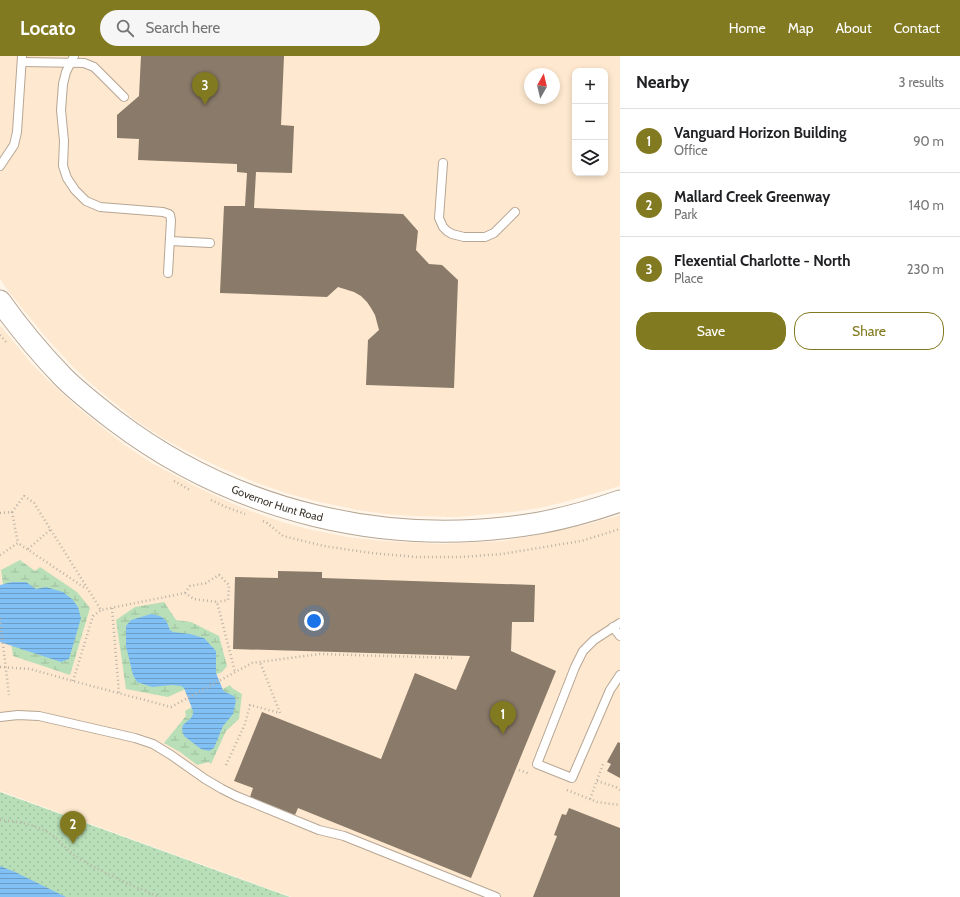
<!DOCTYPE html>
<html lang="en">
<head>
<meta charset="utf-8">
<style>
  body { margin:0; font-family:Cabin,sans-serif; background:#f6f6f6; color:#202124 }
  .controls { position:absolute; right:12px; top:12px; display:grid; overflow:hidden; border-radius:8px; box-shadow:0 2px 6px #0003 }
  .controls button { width:36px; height:36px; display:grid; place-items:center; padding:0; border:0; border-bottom:1px solid #e0e0e0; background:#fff; color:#202124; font:20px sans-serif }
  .compass { position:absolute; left:524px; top:12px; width:36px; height:36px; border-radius:50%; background:#fff; box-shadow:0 2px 6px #0003; rotate:8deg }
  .you { position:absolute; left:314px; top:565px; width:14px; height:14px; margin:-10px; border:3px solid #fff; border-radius:50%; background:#1a73e8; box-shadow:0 0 0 6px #1a73e833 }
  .badge { display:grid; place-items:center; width:26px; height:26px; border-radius:50%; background:#827a20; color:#fff; font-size:13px; font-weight:700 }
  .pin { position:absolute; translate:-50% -33px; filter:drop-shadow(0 1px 2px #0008) }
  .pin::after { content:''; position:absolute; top:21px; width:14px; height:12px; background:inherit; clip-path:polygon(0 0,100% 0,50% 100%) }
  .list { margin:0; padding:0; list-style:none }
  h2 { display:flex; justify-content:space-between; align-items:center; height:52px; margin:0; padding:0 16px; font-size:17px }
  h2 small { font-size:13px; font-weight:400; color:#757577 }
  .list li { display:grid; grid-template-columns:26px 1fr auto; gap:12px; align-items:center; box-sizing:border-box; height:64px; padding:0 16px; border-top:1px solid #e0e0e0 }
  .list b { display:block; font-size:15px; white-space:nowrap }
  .list p { margin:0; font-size:13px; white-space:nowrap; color:#757577 }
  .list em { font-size:13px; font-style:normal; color:#757577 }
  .actions { display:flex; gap:8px; padding:12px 16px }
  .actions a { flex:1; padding:9px 0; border:1px solid #827a20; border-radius:16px; text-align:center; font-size:14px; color:#827a20 }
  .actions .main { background:#827a20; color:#fff }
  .icon { flex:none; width:22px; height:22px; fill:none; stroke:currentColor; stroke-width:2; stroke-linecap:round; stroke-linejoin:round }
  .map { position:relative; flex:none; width:620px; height:841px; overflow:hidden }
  header { display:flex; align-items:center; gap:24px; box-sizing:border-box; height:56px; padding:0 20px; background:#827a20; color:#fff }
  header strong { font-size:19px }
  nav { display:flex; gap:22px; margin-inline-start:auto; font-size:14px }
  .search { width:280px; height:36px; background:#f6f6f6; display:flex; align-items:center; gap:10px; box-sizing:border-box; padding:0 14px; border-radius:22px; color:#757577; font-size:15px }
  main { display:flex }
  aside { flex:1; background:#fff }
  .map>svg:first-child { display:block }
  .built { fill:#fee8cf; fill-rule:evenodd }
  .wetland { fill:url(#wetland-marsh) }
  .park { fill:url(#park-dots) }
  .water { fill:url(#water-rules) }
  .building { fill:#897a69 }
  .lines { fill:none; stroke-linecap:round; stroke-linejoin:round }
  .service-casing { stroke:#b6a694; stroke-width:10 }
  .tertiary-casing { stroke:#b6a694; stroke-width:23 }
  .path { stroke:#bbb3a8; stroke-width:2.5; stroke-dasharray:1 3; stroke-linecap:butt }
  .service { stroke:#fff; stroke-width:8 }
  .tertiary { stroke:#fff; stroke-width:21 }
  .labels { text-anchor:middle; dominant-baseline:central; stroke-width:4; stroke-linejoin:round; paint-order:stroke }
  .street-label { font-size:11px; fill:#3b352d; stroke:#fff5e9 }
</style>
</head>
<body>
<header>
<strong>Locato</strong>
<div class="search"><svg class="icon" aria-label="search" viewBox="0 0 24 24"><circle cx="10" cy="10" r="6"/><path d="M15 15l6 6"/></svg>Search here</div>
<nav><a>Home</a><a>Map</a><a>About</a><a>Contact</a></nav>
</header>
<main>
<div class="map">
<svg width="620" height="841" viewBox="0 0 620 841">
  <defs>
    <pattern id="wetland-marsh" width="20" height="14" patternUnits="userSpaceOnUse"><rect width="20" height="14" fill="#b8dfb8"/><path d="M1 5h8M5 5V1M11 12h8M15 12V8" fill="none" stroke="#9fc09e"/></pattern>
    <pattern id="park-dots" width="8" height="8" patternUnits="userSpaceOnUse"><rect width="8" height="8" fill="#b8dfb8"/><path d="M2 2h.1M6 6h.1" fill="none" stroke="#9fc09e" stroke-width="1.8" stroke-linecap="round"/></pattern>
    <pattern id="water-rules" width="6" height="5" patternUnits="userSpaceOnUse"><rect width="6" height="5" fill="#81c0f5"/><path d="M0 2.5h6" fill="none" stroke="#6b9dc7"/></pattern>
  </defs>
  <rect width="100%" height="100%" fill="#fff5e9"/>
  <!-- built -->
  <g class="built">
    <path d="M0,0H620V430L565,446L539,452L513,456L457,461L410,460L385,458L357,454L315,445L286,437L257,427L223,413L188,396L161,381L134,363L89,326L72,310L44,279L9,236L0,223ZM575,15H605V117H575ZM530,18H554V42H530Z"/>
    <path d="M0,269L32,308L53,329L77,351L122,387L150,406L199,432L229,446L256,457L282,466L308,473L348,481L383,485L441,488L503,485L537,479L581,470L620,459V841H292L0,735Z"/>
  </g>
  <!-- wetland -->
  <g class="wetland">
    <path d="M20,504L35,515L40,511L77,536L90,552L70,619L13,600L1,514Z"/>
    <path d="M164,546L176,564L191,566L219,580L227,610L222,616L168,641L126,633L116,564L135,551Z"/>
    <path d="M230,629L232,632L242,638L239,663L226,675L211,708L209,706L197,709L180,696L164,687L186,660L185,655Z"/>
  </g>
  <!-- park -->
  <path class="park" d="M0,736L290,841H292H0Z"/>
  <!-- water -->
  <g class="water">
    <path d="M12,526H26L36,533L46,531L63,536L72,543L78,551L81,562L69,603L61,606L0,586V529Z"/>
    <path d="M151,558C163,560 166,562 170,574L173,576L190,578L204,582L216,595V617L223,634L225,636L234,640L236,645L233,658L223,670L214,692L209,695L201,693L184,680L182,674L183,669L191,662L193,658V655L184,632L181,630L172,629L152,631L137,626L133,619L126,590V570L131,564Z"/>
    <path d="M0,810L15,816L66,841H0Z"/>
  </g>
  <!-- building -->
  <g class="building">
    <path d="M141,0H284L281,69L294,70L292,117L256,116L254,152L403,158L418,175L416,194L429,208L442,209L458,224L454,332L366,329L368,284L379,274L375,259L371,252L367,246L361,240L354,236L338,231L327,241L220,237L224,150H245L247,117L237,116V108L138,104L139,83L117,82V59L139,40Z"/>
    <path d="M278,515L322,516V522L535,529L534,566H512L511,595L556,615L471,822L298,752L295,759L250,741L253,732L234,725L262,656L381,703L415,617L456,634L470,600L233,593L235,521L278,522Z"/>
    <path d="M618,686L620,687V722L607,715L611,708L607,706Z"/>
    <path d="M569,752L620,772V841H533L557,780L554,779L562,758L566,759Z"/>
  </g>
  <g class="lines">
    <!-- service casing -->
    <g class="service-casing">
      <g id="service">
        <path d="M74,0L66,16L63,28L61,54L64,85L63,110L67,122L75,134L86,145L100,151L163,156L169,158L170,159L171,164L168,217"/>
        <path d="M22,6L84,7L94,11L124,41"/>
        <path d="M443,107L439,162L443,171L447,175L452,178L464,181H485L494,177L515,156"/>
        <path d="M0,110L14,89L17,76L22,0"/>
        <path d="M170,185L210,187"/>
        <path d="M620,567L594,584L583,595L575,611L537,708L572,722L610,634L620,619"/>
        <path d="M613,571L620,580"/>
        <path d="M0,661L18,659L39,660L135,682L153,688L171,699L205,723L222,733L236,740L319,774L344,780L496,841"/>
      </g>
    </g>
    <!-- tertiary casing -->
    <g class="tertiary-casing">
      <g id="tertiary">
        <path id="s1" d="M0,245C19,272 40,297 63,321C78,336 96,350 114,364C235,456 388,493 539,467C566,462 594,454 620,445"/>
      </g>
    </g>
    <!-- path -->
    <g class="path">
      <path d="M0,279L6,286"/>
      <path d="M174,425L190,434"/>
      <path d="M211,444L226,451L245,458"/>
      <path d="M12,456L18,487"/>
      <path d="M0,457L12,456L24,440L34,447L101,554L185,537L194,543L217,546L235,616"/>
      <path d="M263,465L266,466L283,480L324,490L371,497L417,501H462L502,498L581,485L620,473"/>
      <path d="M28,493L50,474"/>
      <path d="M0,499L18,487L85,532"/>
      <path d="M185,537L190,530L206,527L219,519L229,529L228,544L217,546"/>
      <path d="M112,552L119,637"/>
      <path d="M0,563L9,639"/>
      <path d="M0,611L30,613L73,625L171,651L252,607L320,598L455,602"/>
      <path d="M73,625L93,560L101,554"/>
      <path d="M226,709L245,668L250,649L280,657L260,606"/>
      <path d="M519,714L530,718"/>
      <path d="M597,725L616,731L620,734"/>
      <path d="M567,734L597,746L620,749"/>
      <path d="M590,743L603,708"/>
      <path d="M0,764C21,766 41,769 57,783C66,791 70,797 80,803C106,818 132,830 160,841"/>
    </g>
    <!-- service -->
    <use href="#service" class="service"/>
    <!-- tertiary -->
    <use href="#tertiary" class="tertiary"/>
  </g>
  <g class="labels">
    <!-- street labels -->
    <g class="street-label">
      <text stroke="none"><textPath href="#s1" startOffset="350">Governor Hunt Road</textPath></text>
    </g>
  </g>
</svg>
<div class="controls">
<button>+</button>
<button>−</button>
<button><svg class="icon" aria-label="layers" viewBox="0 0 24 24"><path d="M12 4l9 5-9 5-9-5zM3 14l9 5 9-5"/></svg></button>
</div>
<svg class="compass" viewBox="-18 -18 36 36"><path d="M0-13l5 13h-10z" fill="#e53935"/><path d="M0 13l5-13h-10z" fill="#757577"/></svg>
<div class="you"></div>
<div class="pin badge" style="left:503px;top:678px">1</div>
<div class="pin badge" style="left:73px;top:788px">2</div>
<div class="pin badge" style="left:205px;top:49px">3</div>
</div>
<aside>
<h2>Nearby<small>3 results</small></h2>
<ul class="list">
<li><span class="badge">1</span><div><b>Vanguard Horizon Building</b><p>Office</p></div><em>90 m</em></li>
<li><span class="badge">2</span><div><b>Mallard Creek Greenway</b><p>Park</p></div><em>140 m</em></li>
<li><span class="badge">3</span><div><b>Flexential Charlotte - North</b><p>Place</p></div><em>230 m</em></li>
</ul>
<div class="actions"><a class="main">Save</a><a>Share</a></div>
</aside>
</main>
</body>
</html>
